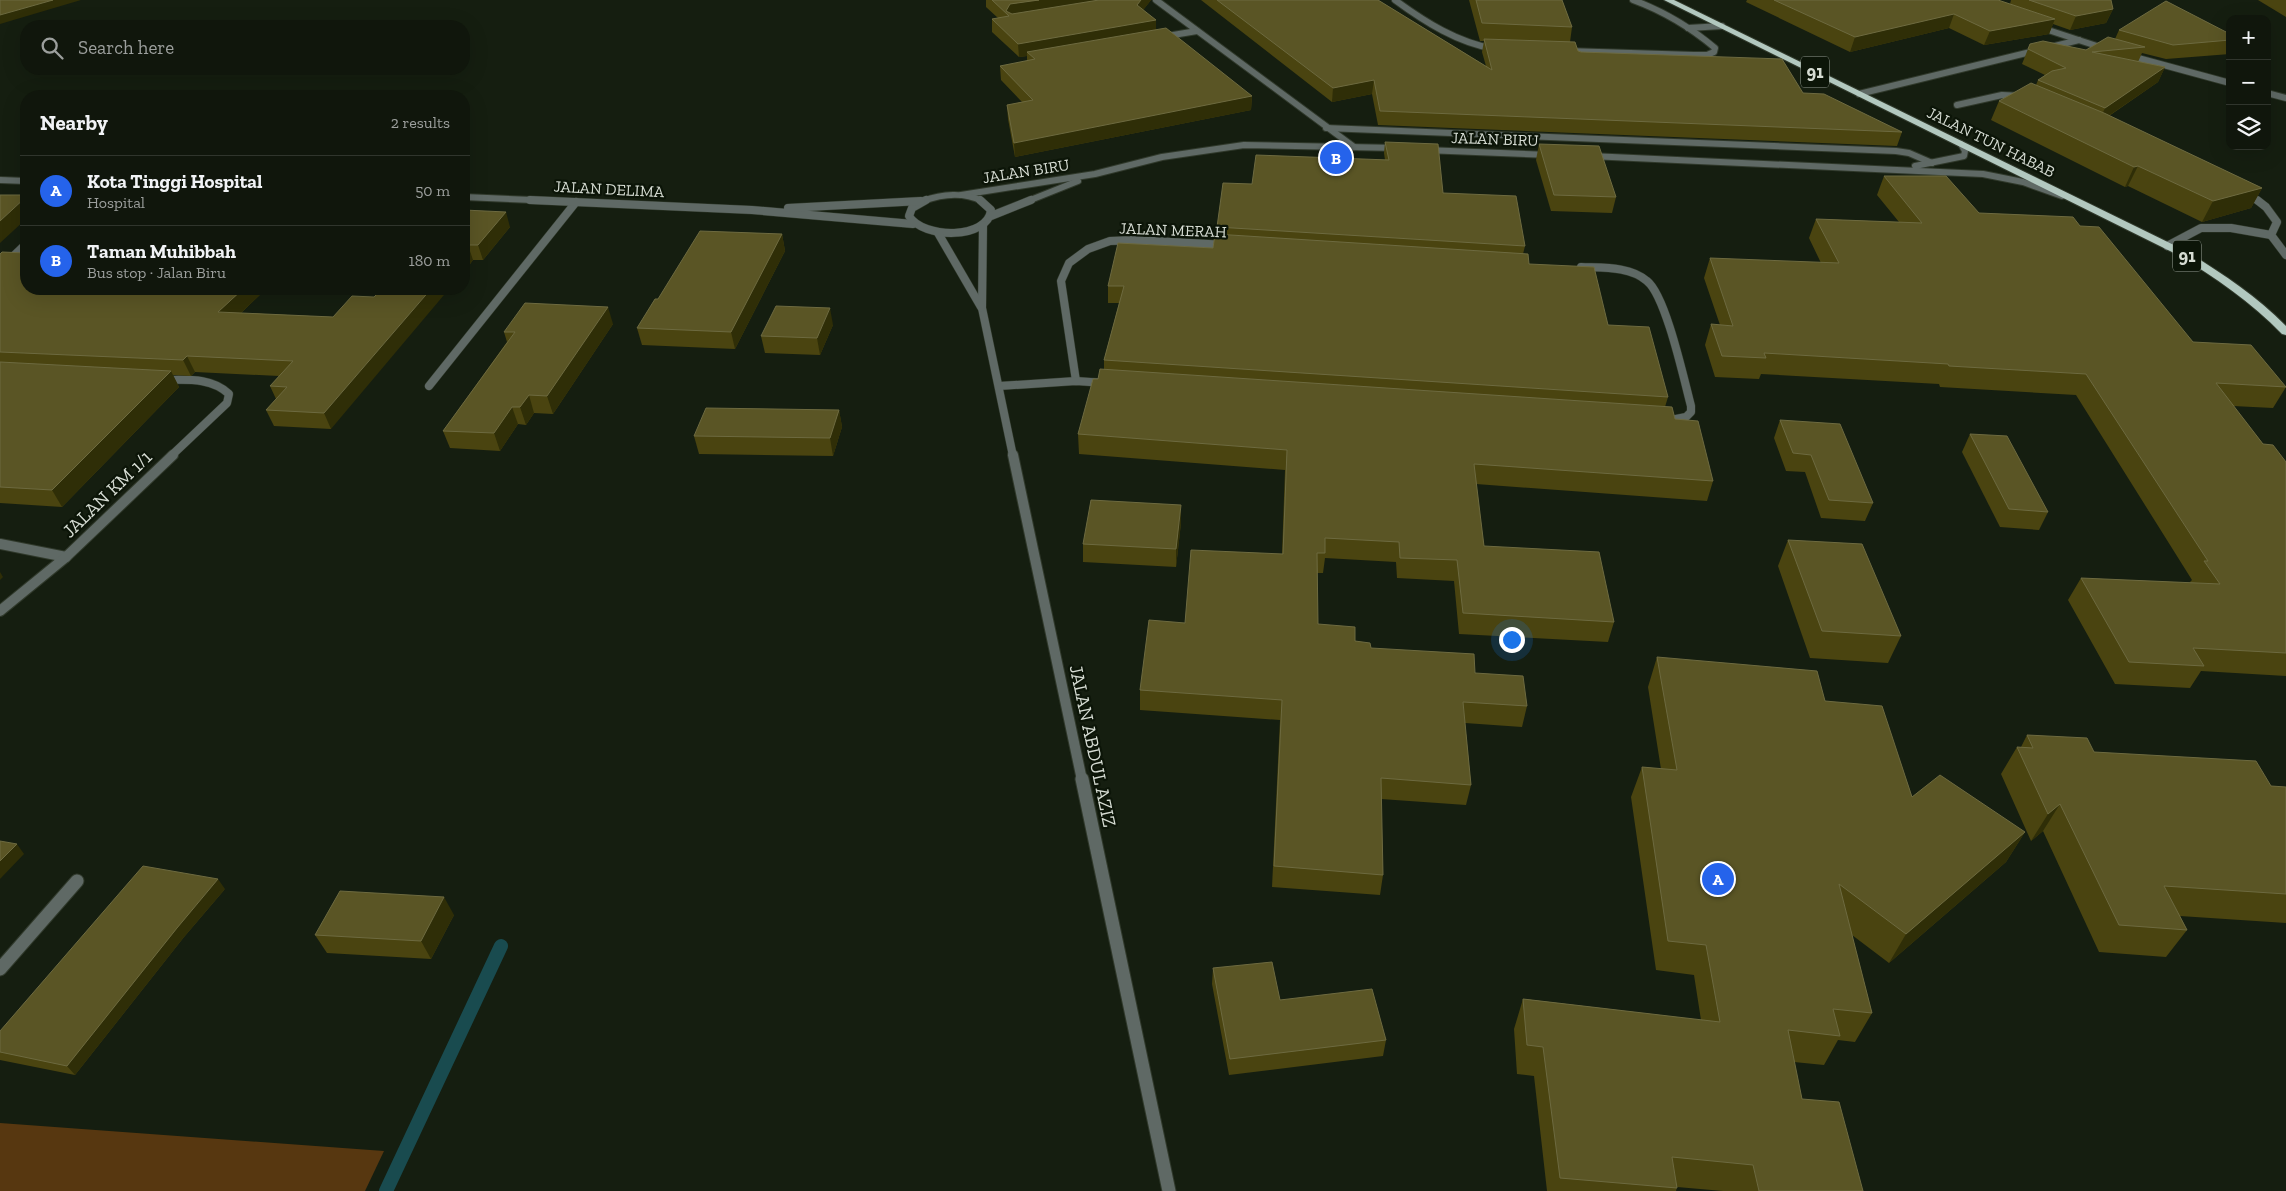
<!DOCTYPE html>
<html lang="en">
<head>
<meta charset="utf-8">
<style>
  body { margin:0; font-family:"Zilla Slab",serif; background:#191f15; color:#f1f3f6 }
  .controls { position:absolute; right:15px; top:15px; display:grid; overflow:hidden; border-radius:10px; box-shadow:0 5px 20px #0002 }
  .controls button { width:45px; height:45px; display:grid; place-items:center; padding:0; border:0; border-bottom:1px solid #30352d; background:#10160c; color:#f1f3f6; font:25px sans-serif }
  .you { position:absolute; left:1511px; top:639px; width:18px; height:18px; margin:-12px; border:4px solid #fff; border-radius:50%; background:#1a73e8; box-shadow:0 0 0 8px #1a73e833 }
  .badge { display:grid; place-items:center; width:32px; height:32px; border-radius:50%; background:#2563eb; color:#fff; font-size:16px; font-weight:700 }
  .pin { position:absolute; translate:-50% -50%; border:2px solid #fff; box-shadow:0 1px 5px #0006 }
  .list { margin:0; padding:0; list-style:none }
  h2 { display:flex; justify-content:space-between; align-items:center; height:65px; margin:0; padding:0 20px; font-size:21px }
  h2 small { font-size:16px; font-weight:400; color:#9c9f9d }
  .list li { display:grid; grid-template-columns:32px 1fr auto; gap:15px; align-items:center; box-sizing:border-box; height:70px; padding:0 20px; border-top:1px solid #30352d }
  .list b { display:block; font-size:19px; white-space:nowrap }
  .list p { margin:0; font-size:16px; white-space:nowrap; color:#9c9f9d }
  .list em { font-size:16px; font-style:normal; color:#9c9f9d }
  .icon { flex:none; width:28px; height:28px; fill:none; stroke:currentColor; stroke-width:2; stroke-linecap:round; stroke-linejoin:round }
  .map { position:relative; flex:none; width:2286px; height:1191px; overflow:hidden }
  .search { position:absolute; background:#10160c; box-shadow:0 5px 20px #0002; left:20px; top:20px; width:450px; height:55px; display:flex; align-items:center; gap:12px; box-sizing:border-box; padding:0 18px; border-radius:20px; color:#9c9f9d; font-size:19px }
  .panel { position:absolute; background:#10160c; box-shadow:0 5px 20px #0002; left:20px; top:90px; width:450px; height:205px; border-radius:20px }
  .map>svg:first-child { display:block }
  .green { fill:#573710 }
  .lines { fill:none; stroke-linecap:round; stroke-linejoin:round }
  .stream { stroke:#194b4f; stroke-width:14 }
  .minor-far3-casing { stroke:#30392b; stroke-width:8 }
  .minor-far2-casing { stroke:#30392b; stroke-width:9 }
  .minor-far1-casing { stroke:#30392b; stroke-width:12 }
  .minor-casing { stroke:#30392b; stroke-width:15 }
  .tertiary-far3-casing { stroke:#30392b; stroke-width:8 }
  .tertiary-far2-casing { stroke:#30392b; stroke-width:9 }
  .tertiary-far1-casing { stroke:#30392b; stroke-width:12 }
  .tertiary-casing { stroke:#30392b; stroke-width:15 }
  .trunk-casing { stroke:#30392b; stroke-width:2 }
  .minor-far3 { stroke:#5f6965; stroke-width:6 }
  .minor-far2 { stroke:#5f6965; stroke-width:8 }
  .minor-far1 { stroke:#5f6965; stroke-width:10 }
  .minor { stroke:#5f6965; stroke-width:13 }
  .tertiary-far3 { stroke:#5f6965; stroke-width:6 }
  .tertiary-far2 { stroke:#5f6965; stroke-width:8 }
  .tertiary-far1 { stroke:#5f6965; stroke-width:10 }
  .tertiary { stroke:#5f6965; stroke-width:13 }
  .trunk { fill:#b2c8bf; fill-rule:evenodd }
  .wall { fill:#4a4410 }
  .shaded-wall { fill:#2f2e07 }
  .building { fill:#5a5525; stroke:#6d6a40 }
  .labels { text-anchor:middle; dominant-baseline:central; stroke-width:4.5; stroke-linejoin:round; paint-order:stroke }
  .far-street-label { font-size:16px; fill:#d6dcd3; stroke:#0c1508 }
  .shield { fill:#0c1508; stroke:#99a096; stroke-width:1 }
  .shield-label { font-size:18px; font-weight:bold; fill:#d6dcd3 }
  .street-label { font-size:19px; fill:#d6dcd3; stroke:#0c1508 }
</style>
</head>
<body>
<div class="map">
<svg width="2286" height="1191" viewBox="0 0 2286 1191">
  <rect width="100%" height="100%" fill="#151e10"/>
  <!-- green -->
  <path class="green" d="M0,1123L384,1151L365,1191H0Z"/>
  <g class="lines">
    <!-- stream -->
    <path class="stream" d="M386,1191L501,946"/>
    <!-- minor-far3 casing -->
    <g class="minor-far3-casing">
      <g id="minor-far3">
        <path d="M1156,0L1354,147"/>
        <path d="M1395,0C1425,22 1458,43 1495,49"/>
        <path d="M2039,27L2106,49"/>
        <path d="M1688,28L1722,26"/>
        <path d="M1161,37L1197,31"/>
        <path d="M1567,51L1694,55H1707L1714,52L1715,48C1690,27 1663,11 1633,0"/>
        <path d="M2127,55L2230,83"/>
        <path d="M2267,93L2286,98"/>
        <path d="M1859,94L2079,40"/>
        <path d="M1957,105L2002,95L2022,96"/>
        <path d="M1326,128L1896,151L1909,153L1932,163"/>
        <path d="M2245,191L2258,201"/>
      </g>
    </g>
    <!-- minor-far2 casing -->
    <g class="minor-far2-casing">
      <g id="minor-far2">
        <path d="M2257,200L2266,207L2277,222L2271,235L2286,255"/>
        <path d="M2167,246L2201,228H2231L2271,235"/>
        <path d="M1581,267C1603,268 1630,266 1647,281C1666,296 1684,380 1691,406V412L1686,417L1666,421"/>
        <path d="M0,269L26,244"/>
        <path d="M163,380C186,380 211,377 229,394L227,403L171,456"/>
        <path d="M1076,381L1061,281L1069,263L1088,249L1110,241L1135,240L1227,245"/>
        <path d="M429,386L576,202"/>
        <path d="M999,386L1076,381L1105,383"/>
      </g>
    </g>
    <!-- minor-far1 casing -->
    <g class="minor-far1-casing">
      <g id="minor-far1">
        <path d="M0,544L66,557"/>
        <path d="M0,611L66,557L173,455"/>
      </g>
    </g>
    <!-- minor casing -->
    <g class="minor-casing">
      <path id="minor" d="M0,969L77,881"/>
    </g>
    <!-- tertiary-far3 casing -->
    <g class="tertiary-far3-casing">
      <g id="tertiary-far3">
        <path d="M1425,150L1550,155"/>
        <path d="M1590,156L1983,174L2023,182L2062,196"/>
        <path d="M1915,166L1964,156L1965,151L1961,144"/>
        <path d="M0,180L26,181"/>
        <path d="M961,195L1095,174L1162,157L1244,145L1398,148"/>
        <path d="M464,197L557,201"/>
        <path d="M917,201H921"/>
        <path d="M923,201C942,194 964,192 982,201"/>
        <path d="M1028,201L1078,181"/>
      </g>
    </g>
    <!-- tertiary-far2 casing -->
    <g class="tertiary-far2-casing">
      <g id="tertiary-far2">
        <path d="M530,200L752,210L913,224"/>
        <path d="M926,200L912,208L909,216C923,239 988,240 991,210L980,200"/>
        <path d="M788,208L921,201"/>
        <path d="M991,216L1031,200"/>
        <path d="M983,225L982,308L1013,456"/>
        <path d="M938,233L981,307"/>
      </g>
    </g>
    <!-- tertiary-far1 casing -->
    <g class="tertiary-far1-casing">
      <path id="tertiary-far1" d="M1013,455L1082,780"/>
    </g>
    <!-- tertiary casing -->
    <g class="tertiary-casing">
      <path id="tertiary" d="M1082,779L1169,1191"/>
    </g>
    <!-- trunk casing -->
    <g class="trunk-casing">
      <path id="trunk" d="M1664,0H1674L2184,250C2220,272 2256,295 2286,326V335L2282,334C2251,302 2215,277 2176,254Z"/>
    </g>
    <!-- minor-far3 -->
    <use href="#minor-far3" class="minor-far3"/>
    <!-- minor-far2 -->
    <use href="#minor-far2" class="minor-far2"/>
    <!-- minor-far1 -->
    <use href="#minor-far1" class="minor-far1"/>
    <!-- minor -->
    <use href="#minor" class="minor"/>
    <!-- tertiary-far3 -->
    <use href="#tertiary-far3" class="tertiary-far3"/>
    <!-- tertiary-far2 -->
    <use href="#tertiary-far2" class="tertiary-far2"/>
    <!-- tertiary-far1 -->
    <use href="#tertiary-far1" class="tertiary-far1"/>
    <!-- tertiary -->
    <use href="#tertiary" class="tertiary"/>
    <!-- trunk -->
    <use href="#trunk" class="trunk"/>
  </g>
  <!-- wall -->
  <g class="wall">
    <path d="M986,0H1151L1143,10L1156,20V30L1252,96L1251,110L1015,157L1008,119L1007,105L1022,102L1001,80L1000,66L1027,61V56L1019,57L992,32V19L998,18L986,7Z"/>
    <path d="M1201,0H1378L1486,66L1482,52L1484,41H1480L1469,0H1562L1572,27L1570,42L1578,51L1581,52L1803,93L1902,132L1897,146L1378,125L1372,94L1332,102Z"/>
    <path d="M1747,0H1998L2010,4L2011,0H2111L2113,9L2106,23L2070,30L2053,24L2049,34L1984,45L1949,28L1850,52L1746,2Z"/>
    <path d="M2258,0H2286V17Z"/>
    <path d="M2119,30L2230,34V54L2166,59L2142,53L2138,62L2165,67L2158,82L2109,116L2262,188L2251,208L2202,222L2128,186L2125,187L1991,120L1999,101L2036,85L2038,80L2045,75L2022,64L2030,44L2086,50L2115,39Z"/>
    <path d="M1385,142L1443,193L1525,246L1523,254L1529,264L1608,325L1668,397L1665,407L1675,419L1713,481L1707,501L1476,484L1484,546L1614,622L1608,642L1459,634L1454,581L1397,578L1396,562L1325,558L1323,573H1317L1318,624L1371,648L1475,673L1527,706L1522,727L1465,723L1471,785L1466,805L1381,799L1383,875L1380,895L1272,887L1280,720L1140,710V690L1185,623L1282,554L1285,470L1079,454L1078,434L1098,379L1104,369V360L1119,303H1108V286L1213,248L1217,235V227L1252,184L1385,160L1384,153Z"/>
    <path d="M1539,144L1616,197L1612,213L1551,211L1536,160Z"/>
    <path d="M1884,176L1979,213L2080,226L2193,342L2286,387L2273,408L2233,406L2263,444L2286,462V676L2201,671L2190,688L2115,684L2068,600L2081,578L2191,583L2190,582L2192,580L2076,395L1940,387L1939,384L1761,374L1759,379L1715,377L1705,345L1711,324L1720,325L1704,278L1710,258L1821,263L1809,238L1816,219L1899,222L1877,195Z"/>
    <path d="M464,210L510,227L483,260H473L464,272Z"/>
    <path d="M782,234L785,251L735,349L642,345L637,328L658,299Z"/>
    <path d="M0,254L26,289H266L241,313L333,317L331,429L274,426L266,410L276,399L270,386L279,376L195,372L191,376L173,375L179,387L62,507L0,503Z"/>
    <path d="M613,324L553,414L534,413L526,425L518,424L500,451L450,448L443,431L507,342L504,332Z"/>
    <path d="M833,325L820,355L765,353L761,336Z"/>
    <path d="M839,410L842,427L833,456L699,454L694,436Z"/>
    <path d="M1780,420L1873,503L1865,521L1821,518L1805,472L1786,471L1774,438Z"/>
    <path d="M1970,434L2048,512L2039,530L2000,527L1962,452Z"/>
    <path d="M1181,523L1176,567L1083,562V544Z"/>
    <path d="M1788,540L1901,636L1888,663L1810,658L1778,566Z"/>
    <path d="M1657,657L1825,701L1912,797L2025,832L2006,862L1889,963L1852,935L1872,1013L1855,1042L1838,1040L1824,1065L1794,1062L1802,1099L1863,1191H1723L1677,1187L1676,1191H1547L1534,1076L1517,1074L1514,1029L1523,999L1701,1020L1694,975L1656,970L1631,797L1642,767L1661,769L1648,687Z"/>
    <path d="M2027,735L2094,752L2271,786L2286,787V923L2180,916L2187,930L2166,957L2099,952L2043,831L2031,841L2001,774L2017,747H2021Z"/>
    <path d="M225,889L184,937L75,1075L0,1060V1031Z"/>
    <path d="M454,915L431,959L327,953L315,935Z"/>
    <path d="M1213,968L1280,1000L1386,1040L1383,1056L1229,1075L1212,984Z"/>
  </g>
  <!-- shaded-wall -->
  <g class="shaded-wall">
    <path d="M53,0H81L0,24V15Z"/>
    <path d="M1039,0H1119L1009,16L1006,11L1010,4Z"/>
    <path d="M1141,0H1151L1137,18V5Z"/>
    <path d="M2113,9L2106,23L2070,30L2076,16Z"/>
    <path d="M1954,14L1949,28L1850,52L1855,37Z"/>
    <path d="M2055,19L2049,34L1984,45L1990,31Z"/>
    <path d="M1156,20V33L1027,52V56L1019,57L1018,44Z"/>
    <path d="M2165,67L2158,82L2098,123L2105,108Z"/>
    <path d="M1374,80L1372,94L1332,102L1333,88Z"/>
    <path d="M1252,96L1251,110L1015,157L1014,143Z"/>
    <path d="M2138,166L2128,186L2125,187L2134,167Z"/>
    <path d="M2262,188L2251,208L2202,222L2213,201Z"/>
    <path d="M26,197V219L0,243V221Z"/>
    <path d="M506,212L510,227L483,260L478,245Z"/>
    <path d="M782,234L785,251L735,349L731,332Z"/>
    <path d="M468,245L473,260L464,272V250Z"/>
    <path d="M243,289H266L226,327L218,312Z"/>
    <path d="M431,289H449L331,429L324,413Z"/>
    <path d="M608,307L613,324L553,414L547,396Z"/>
    <path d="M830,308L833,325L820,355L817,338Z"/>
    <path d="M187,356L195,372L191,376L183,360Z"/>
    <path d="M171,371L179,387L62,507L52,490Z"/>
    <path d="M529,395L534,413L526,425L520,407Z"/>
    <path d="M512,407L518,424L500,451L494,433Z"/>
    <path d="M839,410L842,427L833,456L830,438Z"/>
    <path d="M1181,505V523L1176,567V549Z"/>
    <path d="M0,572L3,577L0,580Z"/>
    <path d="M2060,804L2043,831L2031,841L2048,814Z"/>
    <path d="M2025,832L2006,862L1889,963L1906,934Z"/>
    <path d="M17,844L24,854L0,879V861Z"/>
    <path d="M218,879L225,889L184,937L75,1075L67,1066L177,928Z"/>
    <path d="M444,897L454,915L431,959L421,941Z"/>
  </g>
  <!-- building -->
  <g class="building">
    <path d="M0,0H53L0,15Z"/>
    <path d="M992,0H1039L1010,4L1006,11L1012,14L1099,0H1141L1137,5L1156,20L1018,44L992,19L1009,16Z"/>
    <path d="M1217,0H1378L1492,70L1484,39L1575,42L1578,51L1581,52L1782,59L1803,93L1824,94L1902,132L1380,111L1374,80L1333,88Z"/>
    <path d="M1476,0H1562L1572,27L1482,23Z"/>
    <path d="M1774,0H1998L2055,19L1990,31L1954,14L1855,37Z"/>
    <path d="M2029,0H2111L2113,9L2076,16Z"/>
    <path d="M2166,1L2230,34V40L2173,45L2119,30Z"/>
    <path d="M1166,28L1252,96L1014,143L1007,105L1033,100L1000,66L1035,59L1027,52Z"/>
    <path d="M2108,37L2145,47L2092,52L2165,67L2105,108L2038,80L2052,71L2066,68L2028,49L2030,44L2043,41L2086,50Z"/>
    <path d="M2031,83L2104,113L2262,188L2213,201L2138,166L2134,167L1999,101Z"/>
    <path d="M1385,142L1438,144L1443,193L1516,196L1525,246L1217,227L1223,183L1252,184L1256,155L1389,160Z"/>
    <path d="M1539,144L1599,146L1616,197L1554,195Z"/>
    <path d="M1884,176H1946L1979,213L2073,217L2080,226L2099,227L2193,342L2251,345L2286,387L2216,383L2263,444L2273,445L2286,462V653L2193,648L2204,666L2129,662L2081,578L2220,584L2204,561H2208L2086,374L1949,366L1948,364L1764,353L1766,358L1722,356L1711,324L1733,326L1710,258L1839,263L1816,219L1922,223Z"/>
    <path d="M0,195H26V197L0,221Z"/>
    <path d="M464,210L506,212L478,245H468L464,250Z"/>
    <path d="M700,231L782,234L731,332L637,328L655,299H658Z"/>
    <path d="M1215,234L1528,254L1529,264L1594,267L1608,325L1649,327L1668,397L1104,360L1124,286H1108L1118,243L1213,248Z"/>
    <path d="M2,252L26,253V289H243L218,312L333,317L352,296L374,297L382,289H431L324,413L266,410L287,387L270,386L293,361L187,356L183,360L0,352V254Z"/>
    <path d="M525,303L608,307L547,396L529,395L520,407H512L494,433L443,431L515,332H504Z"/>
    <path d="M776,306L830,308L817,338L761,336Z"/>
    <path d="M0,362L171,371L52,490L0,487Z"/>
    <path d="M1100,369L1672,407L1675,419L1698,421L1713,481L1474,464L1484,546L1599,552L1614,622L1463,613L1457,560L1400,558L1399,542L1325,538V553H1317L1318,624L1355,627V641L1370,643L1371,648L1474,654L1475,673L1523,676L1527,706L1463,702L1471,785L1381,778L1383,875L1274,866L1282,700L1140,690L1149,620L1185,623L1191,550L1283,554L1287,450L1078,434L1093,379H1098Z"/>
    <path d="M706,408L839,410L830,438L694,436Z"/>
    <path d="M1780,420L1840,424L1873,503L1829,500L1811,455L1793,453Z"/>
    <path d="M1970,434L2007,436L2048,512L2009,509Z"/>
    <path d="M1091,500L1181,505L1176,549L1083,544Z"/>
    <path d="M1788,540L1862,544L1901,636L1822,631Z"/>
    <path d="M1657,657L1817,671L1825,701L1882,706L1912,797L1940,775L2025,832L1906,934L1839,884L1872,1013L1833,1009L1840,1036L1788,1030L1802,1099L1839,1102L1863,1191H1759L1753,1165L1672,1157L1677,1188L1560,1178L1543,1047L1527,1045L1523,999L1720,1022L1706,945L1668,941L1642,767L1677,770Z"/>
    <path d="M2027,735L2087,738L2094,752L2256,761L2271,786L2286,787V894L2164,886L2187,930L2119,925L2060,804L2048,814L2017,747L2033,748Z"/>
    <path d="M0,841L17,844L0,861Z"/>
    <path d="M143,866L218,879L177,928L67,1066L0,1052V1031Z"/>
    <path d="M340,891L444,897L421,941L315,935Z"/>
    <path d="M1272,962L1280,1000L1372,989L1386,1040L1230,1059L1213,968Z"/>
  </g>
  <g class="labels">
    <!-- far-street labels -->
    <g class="far-street-label">
      <text transform="translate(1495 139) rotate(2)">JALAN BIRU</text>
      <text transform="translate(1991 142) rotate(26)">JALAN TUN HABAB</text>
      <text transform="translate(1026 171) rotate(-9)">JALAN BIRU</text>
      <text transform="translate(609 189) rotate(3)">JALAN DELIMA</text>
      <text transform="translate(1173 230) rotate(2)">JALAN MERAH</text>
    </g>
    <!-- shield labels -->
    <g class="shield">
      <rect x="1801" y="56.5" width="28" height="31" rx="4"/>
      <rect x="2173" y="240.5" width="28" height="31" rx="4"/>
    </g>
    <g class="shield-label">
      <text x="1815" y="72">91</text>
      <text x="2187" y="256">91</text>
    </g>
    <!-- street labels -->
    <g class="street-label">
      <text transform="translate(107 494) rotate(-44)">JALAN KM 1/1</text>
      <text transform="translate(1093 746) rotate(78)">JALAN ABDUL AZIZ</text>
    </g>
  </g>
</svg>
<div class="controls">
<button>+</button>
<button>−</button>
<button><svg class="icon" aria-label="layers" viewBox="0 0 24 24"><path d="M12 4l9 5-9 5-9-5zM3 14l9 5 9-5"/></svg></button>
</div>
<div class="you"></div>
<div class="pin badge" style="left:1718px;top:879px">A</div>
<div class="pin badge" style="left:1336px;top:158px">B</div>
<div class="search"><svg class="icon" aria-label="search" viewBox="0 0 24 24"><circle cx="10" cy="10" r="6"/><path d="M15 15l6 6"/></svg>Search here</div>
<section class="panel">
<h2>Nearby<small>2 results</small></h2>
<ul class="list">
<li><span class="badge">A</span><div><b>Kota Tinggi Hospital</b><p>Hospital</p></div><em>50 m</em></li>
<li><span class="badge">B</span><div><b>Taman Muhibbah</b><p>Bus stop · Jalan Biru</p></div><em>180 m</em></li>
</ul>
</section>
</div>
</body>
</html>
